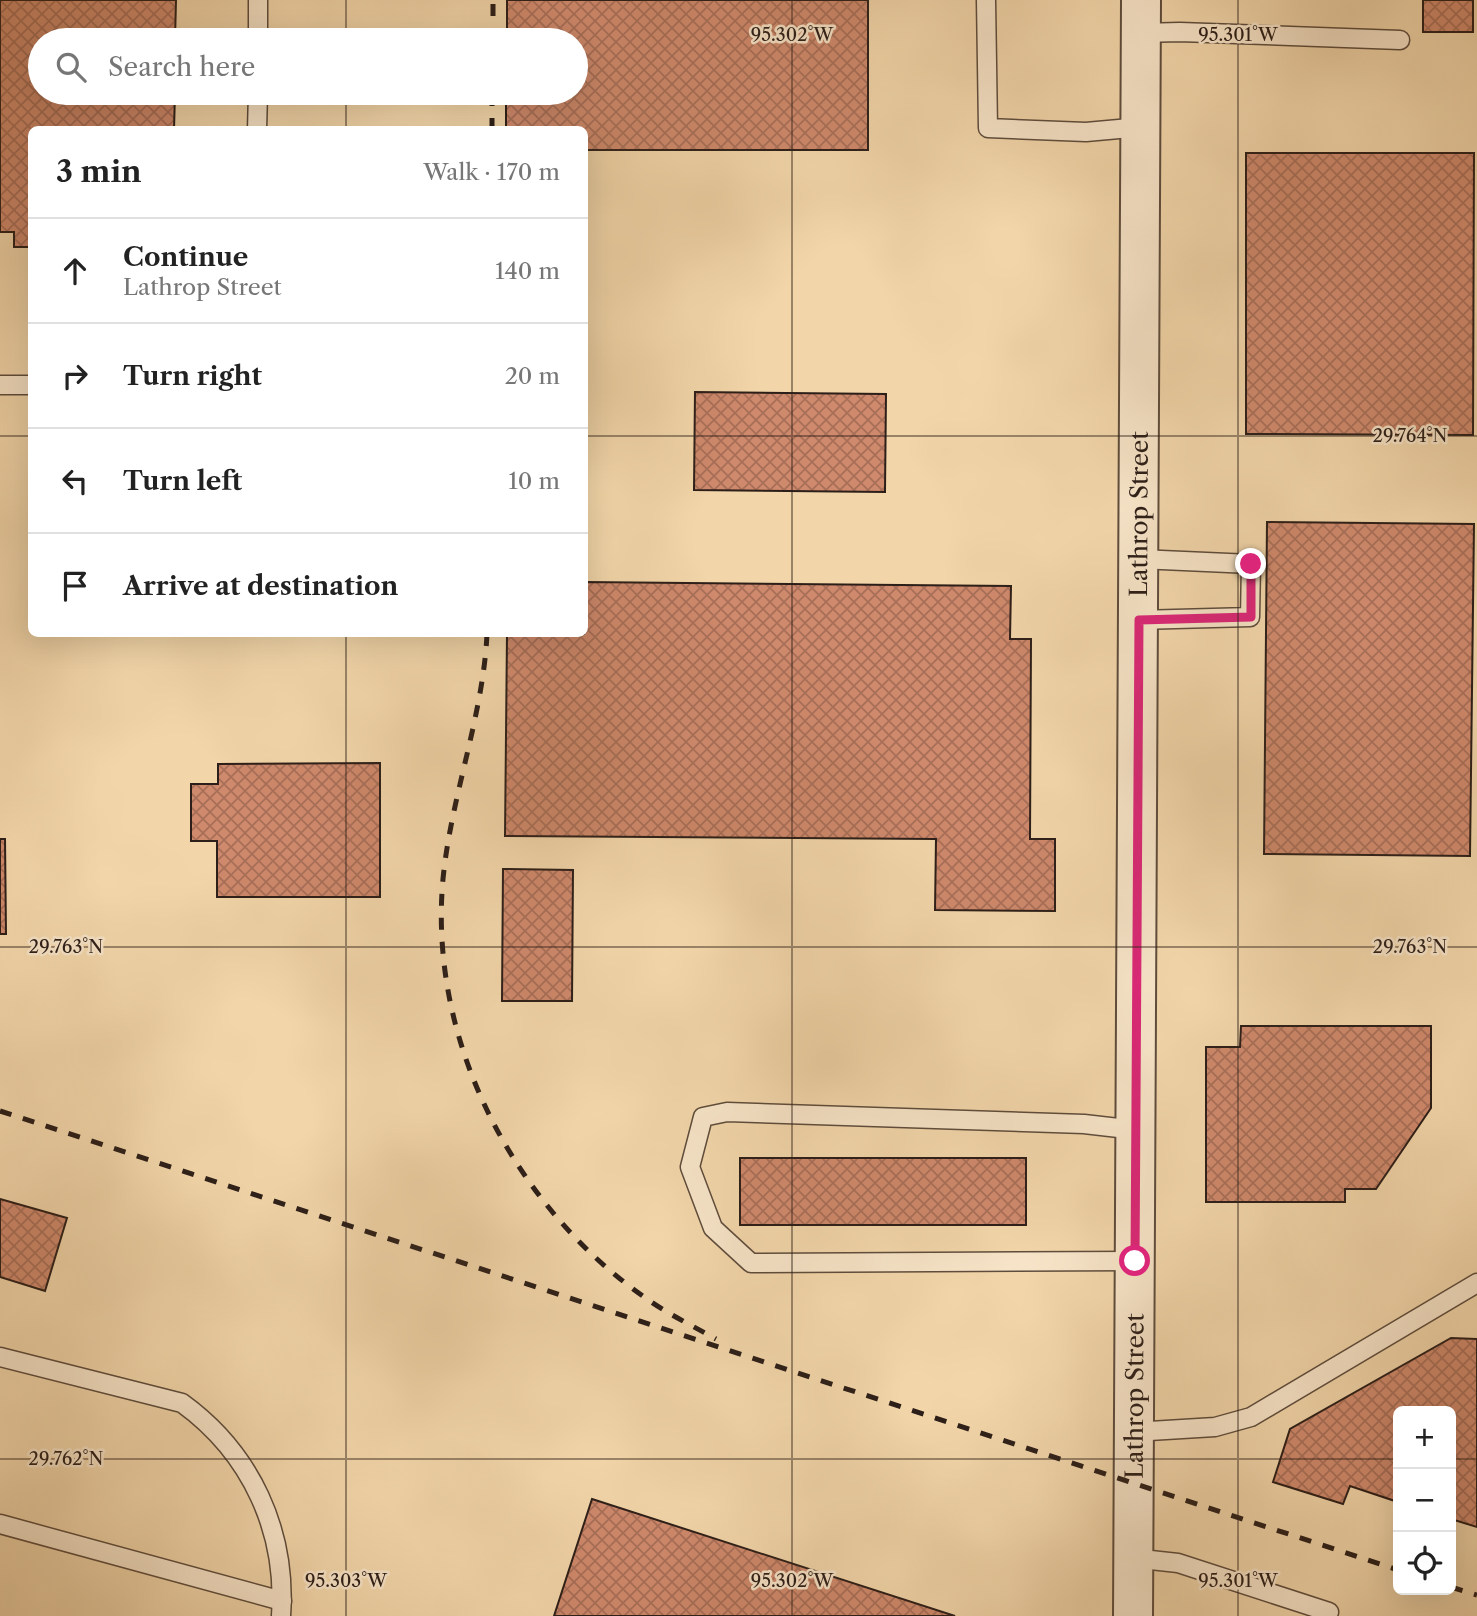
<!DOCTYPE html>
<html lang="en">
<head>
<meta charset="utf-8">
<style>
  body { margin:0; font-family:"Libre Caslon Text",serif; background:#f2f2f2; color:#222 }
  .controls { position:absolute; right:21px; bottom:21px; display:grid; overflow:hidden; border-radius:10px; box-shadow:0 7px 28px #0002 }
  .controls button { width:63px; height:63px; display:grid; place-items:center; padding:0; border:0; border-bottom:2px solid #e0e0e0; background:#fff; color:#222; font:35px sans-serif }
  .stop { position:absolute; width:21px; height:21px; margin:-16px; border:5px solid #db2777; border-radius:50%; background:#fff }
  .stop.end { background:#db2777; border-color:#fff; box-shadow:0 2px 7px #0008 }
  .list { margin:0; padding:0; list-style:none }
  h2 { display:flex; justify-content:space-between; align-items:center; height:91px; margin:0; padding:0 28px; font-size:30px }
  h2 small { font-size:23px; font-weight:400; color:#767676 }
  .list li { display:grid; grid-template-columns:46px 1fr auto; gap:21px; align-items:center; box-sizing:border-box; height:105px; padding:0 28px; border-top:2px solid #e0e0e0 }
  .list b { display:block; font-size:26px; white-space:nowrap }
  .list p { margin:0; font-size:23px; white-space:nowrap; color:#767676 }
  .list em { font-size:23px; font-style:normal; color:#767676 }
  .icon { flex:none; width:38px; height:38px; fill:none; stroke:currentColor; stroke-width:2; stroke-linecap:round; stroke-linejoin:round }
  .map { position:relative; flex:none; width:1477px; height:1616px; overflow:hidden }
  .search { position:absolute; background:#fff; box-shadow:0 7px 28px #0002; left:28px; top:28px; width:560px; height:77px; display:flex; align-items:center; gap:18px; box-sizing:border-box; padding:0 24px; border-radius:38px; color:#767676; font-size:26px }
  .panel { position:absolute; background:#fff; box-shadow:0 7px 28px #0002; left:28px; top:126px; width:560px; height:511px; border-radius:10px }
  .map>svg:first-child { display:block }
  .building { fill:url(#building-cross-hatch); stroke:#2c1e18; stroke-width:2 }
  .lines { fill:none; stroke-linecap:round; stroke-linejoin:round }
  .service-casing { stroke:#5e4c3c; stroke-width:21 }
  .tertiary-casing { stroke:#5e4c3c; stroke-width:42 }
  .service { stroke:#f7e4c8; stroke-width:18 }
  .tertiary { stroke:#f7e4c8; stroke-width:38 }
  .rail { stroke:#2c1e18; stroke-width:5; stroke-dasharray:12 12; stroke-linecap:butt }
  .route { stroke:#db2777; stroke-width:9 }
  .ticks { fill:none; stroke:#2c1e18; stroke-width:2; stroke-opacity:0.45 }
  .labels { text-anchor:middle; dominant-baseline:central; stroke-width:5; stroke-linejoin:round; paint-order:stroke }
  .street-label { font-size:24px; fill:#2c1e18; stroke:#f7e4c8 }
  .ticks-label { font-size:18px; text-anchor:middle; fill:#2c1e18; stroke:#f7e4c8; stroke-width:5; stroke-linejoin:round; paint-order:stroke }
</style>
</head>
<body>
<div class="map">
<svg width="1477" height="1616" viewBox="0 0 1477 1616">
  <defs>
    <pattern id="building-cross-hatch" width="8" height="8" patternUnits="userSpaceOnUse" patternTransform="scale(1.75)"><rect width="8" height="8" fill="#cf896c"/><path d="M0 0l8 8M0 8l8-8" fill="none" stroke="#a86f58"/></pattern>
  </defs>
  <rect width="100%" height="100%" fill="#f2d6aa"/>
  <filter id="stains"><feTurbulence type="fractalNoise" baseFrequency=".00286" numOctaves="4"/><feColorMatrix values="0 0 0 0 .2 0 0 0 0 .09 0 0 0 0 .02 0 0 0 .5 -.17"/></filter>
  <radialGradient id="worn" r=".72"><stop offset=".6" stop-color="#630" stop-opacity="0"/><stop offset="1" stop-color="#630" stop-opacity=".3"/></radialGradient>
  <!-- building -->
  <g class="building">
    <path d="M0,0H176L175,40H40V93H175L174,130H32V247H14V232H0Z"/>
    <path d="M507,0H868V150H584V130H506V93H576V40H507Z"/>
    <rect x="1423" y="0" width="50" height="32"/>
    <path d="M1246,153H1474L1473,435L1246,434Z"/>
    <path d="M695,392L886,394L885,492L694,490Z"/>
    <path d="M1267,522L1474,524L1470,856L1264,854Z"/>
    <path d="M584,582L1011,586L1010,639H1031L1030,839H1055V911L935,910L936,839L505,836L507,634H584Z"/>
    <path d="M380,763V897H217V841H191V784H218V764Z"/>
    <path d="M0,839H5L6,934H0Z"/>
    <path d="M503,869L573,870L572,1001H502Z"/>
    <path d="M1241,1026H1431V1108L1376,1189H1345V1202H1206V1047H1240Z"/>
    <rect x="740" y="1158" width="286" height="67"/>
    <path d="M0,1199L67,1218L45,1291L0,1277Z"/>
    <path d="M1451,1338L1477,1339V1527L1451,1519V1411H1398V1502L1350,1486L1343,1504L1273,1482L1290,1429Z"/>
    <path d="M592,1499L955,1616H554Z"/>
  </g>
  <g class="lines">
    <!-- service casing -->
    <g class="service-casing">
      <g id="service">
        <path d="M986,0L988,128L1086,132L1141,127"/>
        <path d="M1141,33L1180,32L1400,40"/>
        <path d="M258,40V0"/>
        <path d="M257,130L258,93"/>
        <path d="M0,385H32"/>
        <path d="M1138,620L1250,617L1251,564L1139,559"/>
        <path d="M1135,1261L751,1263L713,1228L690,1167L703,1117L727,1112L1084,1124L1136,1130"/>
        <path d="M0,1357L182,1403C251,1453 287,1531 281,1616"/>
        <path d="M1133,1432L1215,1427L1251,1417L1477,1283"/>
        <path d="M0,1524L282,1601"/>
        <path d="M1132,1558L1178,1563L1329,1612L1327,1616"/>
      </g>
    </g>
    <!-- tertiary casing -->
    <g class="tertiary-casing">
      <g id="tertiary">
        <path id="s1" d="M1133,1616L1141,0"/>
      </g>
    </g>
    <!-- service -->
    <use href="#service" class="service"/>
    <!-- tertiary -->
    <use href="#tertiary" class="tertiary"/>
    <!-- rail -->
    <g class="rail">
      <path d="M493,40V0"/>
      <path d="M492,130V93"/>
      <path d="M487,634C483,717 451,796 443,879C428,1041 514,1207 647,1299C668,1314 693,1326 716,1339"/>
      <path d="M0,1111L1398,1570"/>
      <path d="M1451,1587L1477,1595"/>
    </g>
  </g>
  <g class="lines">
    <!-- route -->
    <path class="route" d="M1135,1261L1139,620L1251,617V564"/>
  </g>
  <!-- ticks -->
  <path class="ticks" d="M346,0V40M792,0V1616M1238,0V1616M346,93V130M0,436H32M584,436H1477M346,634V1616M0,947H1477M0,1459H1398M1451,1459H1477"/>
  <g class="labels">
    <!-- street labels -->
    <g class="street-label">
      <text stroke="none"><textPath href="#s1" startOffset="1102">Lathrop Street</textPath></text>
      <text stroke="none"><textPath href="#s1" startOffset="220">Lathrop Street</textPath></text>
    </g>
  </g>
  <g class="ticks-label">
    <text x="792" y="41">95.302°W</text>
    <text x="1238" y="41">95.301°W</text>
    <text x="1410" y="442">29.764°N</text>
    <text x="66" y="953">29.763°N</text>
    <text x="1410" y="953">29.763°N</text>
    <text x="66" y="1465">29.762°N</text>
    <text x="346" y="1587">95.303°W</text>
    <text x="792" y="1587">95.302°W</text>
    <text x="1238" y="1587">95.301°W</text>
  </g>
  <rect width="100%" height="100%" filter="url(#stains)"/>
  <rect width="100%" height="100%" fill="url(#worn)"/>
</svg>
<div class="controls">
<button>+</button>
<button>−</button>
<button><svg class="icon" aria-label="locate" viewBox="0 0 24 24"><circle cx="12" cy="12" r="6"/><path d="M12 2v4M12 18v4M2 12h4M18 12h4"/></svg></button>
</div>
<div class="stop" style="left:1135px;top:1261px"></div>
<div class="stop end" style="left:1251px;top:564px"></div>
<div class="search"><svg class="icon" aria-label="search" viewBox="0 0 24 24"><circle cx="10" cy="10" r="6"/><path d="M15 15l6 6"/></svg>Search here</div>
<section class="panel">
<h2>3 min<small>Walk · 170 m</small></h2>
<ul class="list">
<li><svg class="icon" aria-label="ahead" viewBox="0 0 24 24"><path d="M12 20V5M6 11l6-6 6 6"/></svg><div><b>Continue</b><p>Lathrop Street</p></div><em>140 m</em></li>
<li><svg class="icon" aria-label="right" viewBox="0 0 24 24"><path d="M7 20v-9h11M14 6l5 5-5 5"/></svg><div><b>Turn right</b></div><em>20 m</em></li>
<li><svg class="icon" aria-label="left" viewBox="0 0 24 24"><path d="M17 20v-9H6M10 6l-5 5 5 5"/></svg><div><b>Turn left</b></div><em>10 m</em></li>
<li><svg class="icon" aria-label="arrive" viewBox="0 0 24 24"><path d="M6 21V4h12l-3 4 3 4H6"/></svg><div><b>Arrive at destination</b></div></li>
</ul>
</section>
</div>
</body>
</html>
